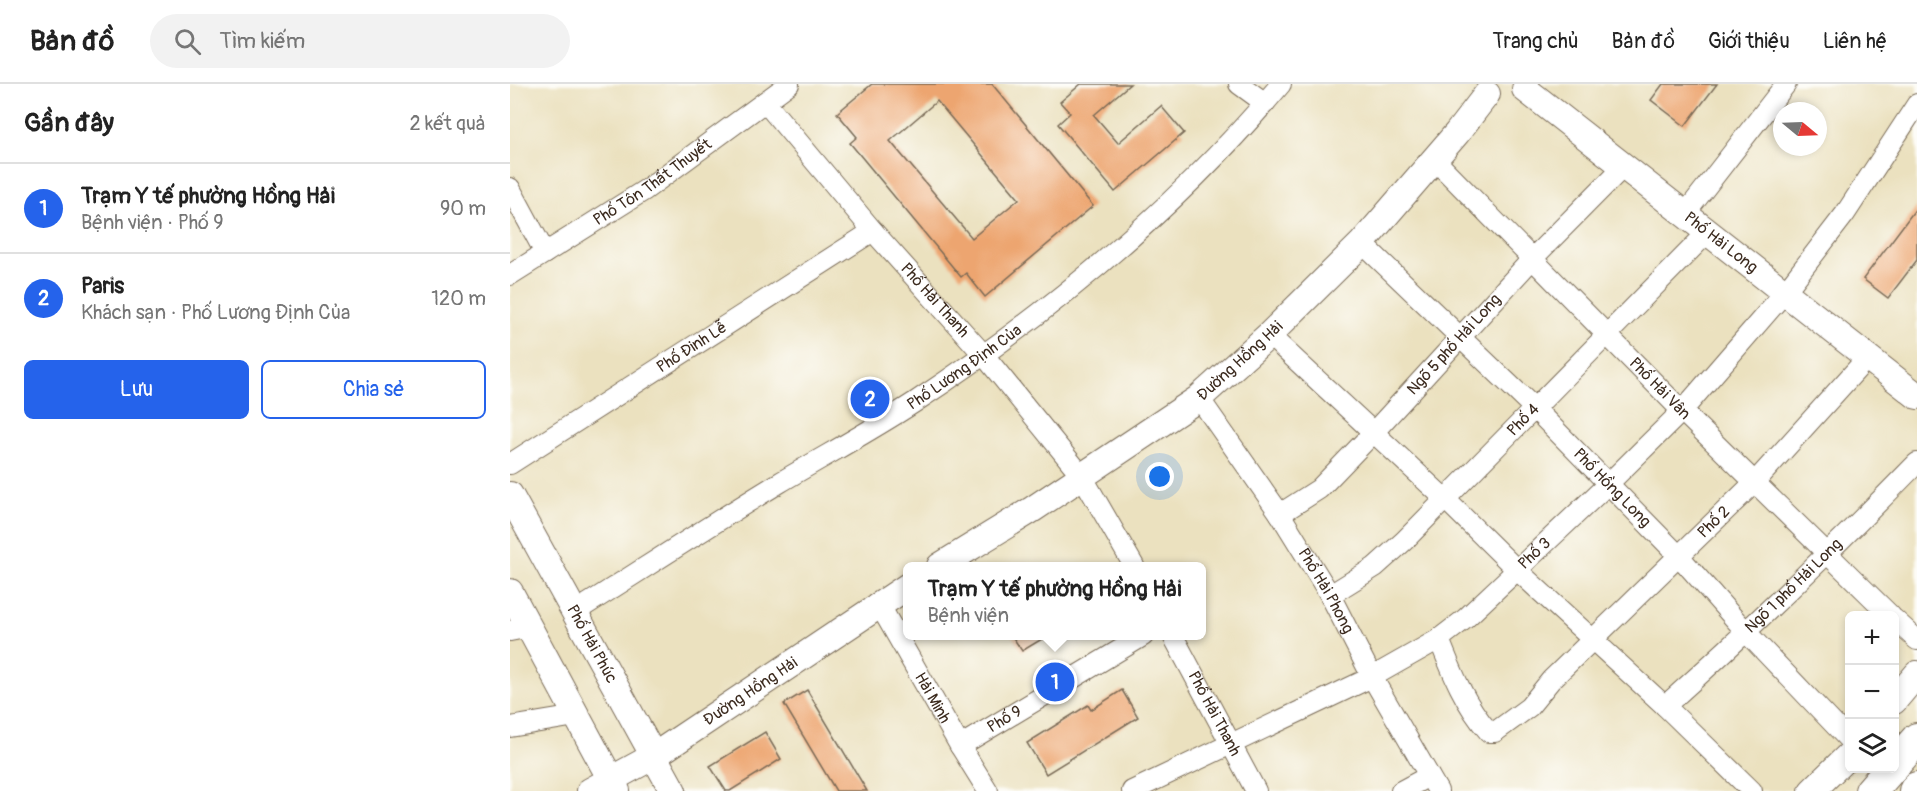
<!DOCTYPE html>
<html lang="vi">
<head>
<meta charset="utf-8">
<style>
  body { margin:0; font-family:Pangolin,sans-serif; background:#f2f2f2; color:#222 }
  .controls { position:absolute; right:18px; bottom:18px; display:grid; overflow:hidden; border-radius:9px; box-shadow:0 3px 9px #0003 }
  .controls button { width:54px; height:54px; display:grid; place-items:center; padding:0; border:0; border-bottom:2px solid #e0e0e0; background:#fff; color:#222; font:30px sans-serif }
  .compass { position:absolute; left:1263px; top:18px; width:54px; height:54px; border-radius:50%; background:#fff; box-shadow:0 3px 9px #0003; rotate:109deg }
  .you { position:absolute; left:650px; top:393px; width:21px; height:21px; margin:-15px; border:4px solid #fff; border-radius:50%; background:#1a73e8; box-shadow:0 0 0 9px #1a73e833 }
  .badge { display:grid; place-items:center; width:39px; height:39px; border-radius:50%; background:#2563eb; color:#fff; font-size:20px; font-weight:700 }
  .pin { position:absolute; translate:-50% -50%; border:3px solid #fff; box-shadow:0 2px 6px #0006 }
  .popup { position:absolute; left:393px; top:478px; width:303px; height:78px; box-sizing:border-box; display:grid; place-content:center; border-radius:9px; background:#fff; filter:drop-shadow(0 2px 4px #0005); font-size:20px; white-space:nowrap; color:#767676 }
  .popup b { font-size:22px; color:#222 }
  .popup::after { content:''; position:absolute; left:50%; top:100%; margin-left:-12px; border:12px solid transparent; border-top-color:#fff }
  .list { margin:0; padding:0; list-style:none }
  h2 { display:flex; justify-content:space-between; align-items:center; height:78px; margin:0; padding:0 24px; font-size:26px }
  h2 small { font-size:20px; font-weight:400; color:#767676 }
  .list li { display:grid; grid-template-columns:39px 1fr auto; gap:18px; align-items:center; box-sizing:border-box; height:90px; padding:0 24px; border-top:2px solid #e0e0e0 }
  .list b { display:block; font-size:22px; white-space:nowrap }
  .list p { margin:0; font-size:20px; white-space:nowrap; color:#767676 }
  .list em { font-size:20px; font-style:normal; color:#767676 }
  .actions { display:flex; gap:12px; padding:18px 24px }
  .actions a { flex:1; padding:14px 0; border:2px solid #2563eb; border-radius:9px; text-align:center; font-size:21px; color:#2563eb }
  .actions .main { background:#2563eb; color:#fff }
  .icon { flex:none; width:33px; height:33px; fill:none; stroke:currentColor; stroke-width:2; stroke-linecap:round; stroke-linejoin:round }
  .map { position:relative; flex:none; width:1407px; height:707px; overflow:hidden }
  header { display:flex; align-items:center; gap:36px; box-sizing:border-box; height:84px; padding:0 30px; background:#fff; border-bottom:2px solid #e0e0e0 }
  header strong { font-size:28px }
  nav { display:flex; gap:33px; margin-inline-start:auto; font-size:21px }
  .search { width:420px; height:54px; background:#f2f2f2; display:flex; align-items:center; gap:15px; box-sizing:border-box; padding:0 21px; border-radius:33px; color:#767676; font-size:22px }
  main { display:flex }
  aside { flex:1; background:#fff }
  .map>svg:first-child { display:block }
  .building { fill:#eda570; fill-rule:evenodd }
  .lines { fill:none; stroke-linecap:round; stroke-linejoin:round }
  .minor-casing { stroke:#796a56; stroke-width:22 }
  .tertiary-casing { stroke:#796a56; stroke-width:28 }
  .primary-casing { stroke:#796a56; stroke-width:34 }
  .minor { stroke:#fff; stroke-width:20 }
  .tertiary { stroke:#fff; stroke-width:26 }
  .primary { stroke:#fff; stroke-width:32 }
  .labels { text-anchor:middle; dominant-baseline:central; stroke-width:4.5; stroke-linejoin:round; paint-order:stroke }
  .street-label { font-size:16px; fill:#3b2a1e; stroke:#fdfcf7 }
</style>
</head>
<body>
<header>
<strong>Bản đồ</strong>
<div class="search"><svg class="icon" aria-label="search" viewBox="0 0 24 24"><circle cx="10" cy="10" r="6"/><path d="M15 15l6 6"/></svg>Tìm kiếm</div>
<nav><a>Trang chủ</a><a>Bản đồ</a><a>Giới thiệu</a><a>Liên hệ</a></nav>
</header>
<main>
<aside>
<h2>Gần đây<small>2 kết quả</small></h2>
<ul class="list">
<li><span class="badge">1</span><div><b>Trạm Y tế phường Hồng Hải</b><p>Bệnh viện · Phố 9</p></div><em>90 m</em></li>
<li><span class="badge">2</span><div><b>Paris</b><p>Khách sạn · Phố Lương Định Của</p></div><em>120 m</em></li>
</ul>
<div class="actions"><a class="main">Lưu</a><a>Chia sẻ</a></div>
</aside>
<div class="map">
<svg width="1407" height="707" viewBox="0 0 1407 707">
  <rect width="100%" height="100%" fill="#fdfcf7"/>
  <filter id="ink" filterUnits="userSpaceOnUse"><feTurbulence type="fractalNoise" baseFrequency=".0167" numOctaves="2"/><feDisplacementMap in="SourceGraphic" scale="12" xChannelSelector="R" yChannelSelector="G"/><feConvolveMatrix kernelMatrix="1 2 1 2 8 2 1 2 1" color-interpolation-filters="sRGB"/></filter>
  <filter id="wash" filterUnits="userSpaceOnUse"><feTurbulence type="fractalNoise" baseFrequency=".008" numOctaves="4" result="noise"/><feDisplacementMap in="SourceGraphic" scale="24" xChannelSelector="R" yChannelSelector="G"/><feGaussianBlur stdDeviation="1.35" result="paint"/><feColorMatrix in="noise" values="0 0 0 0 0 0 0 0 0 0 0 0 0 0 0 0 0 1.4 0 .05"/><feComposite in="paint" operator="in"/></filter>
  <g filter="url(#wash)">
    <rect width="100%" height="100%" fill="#ebe1bf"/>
    <g id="blocks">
      <!-- building -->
      <g class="building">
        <path d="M362,0H482L583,122L475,213L456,189L451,193L340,59L347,53L327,29ZM427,17L509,115L462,154L380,57Z"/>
        <path d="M571,0H620L584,31L608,59L651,22L674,49L605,108L548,40L560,29L550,18Z"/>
        <path d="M1153,0H1207L1175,42L1141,16Z"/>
        <path d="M1407,123V176L1378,214L1353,195Z"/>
        <path d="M502,552H537L512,567Z"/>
        <path d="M297,606L357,707H326L274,620Z"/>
        <path d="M612,606L628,633L536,690L517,659L578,621L581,626Z"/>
        <path d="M255,648L271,675L220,707H216L200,682Z"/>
      </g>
    </g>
  </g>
  <g filter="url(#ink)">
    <use href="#blocks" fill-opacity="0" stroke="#796a56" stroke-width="1.5"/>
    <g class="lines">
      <!-- minor casing -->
      <g class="minor-casing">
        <g id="minor">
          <path d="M729,0L755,19"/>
          <path id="s1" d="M255,18L363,147L473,270L572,392L624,482"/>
          <path id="s2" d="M924,75L1172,327L1381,532"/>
          <path d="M0,104L35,169"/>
          <path d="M1175,130L1276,0"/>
          <path id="s3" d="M852,159L1025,325L1169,472L1237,549L1340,657"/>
          <path id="s4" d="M0,191L135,106L279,0"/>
          <path d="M759,251L935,415L1007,486L1155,622L1242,707"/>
          <path id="s5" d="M689,314L770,430L820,511L862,593L928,707"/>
          <path id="s6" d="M0,380L363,147"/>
          <path id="s7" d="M770,430L809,405L861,351L1023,174L1114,82"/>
          <path id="s8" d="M820,511L865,483L894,457L1198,148"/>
          <path id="s9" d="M369,520L450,662L478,707"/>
          <path id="s10" d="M65,528C133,485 200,441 269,399C314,372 361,347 405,318C538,230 669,122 771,0"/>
          <path d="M1384,535L1407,556"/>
          <path d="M0,547L20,543"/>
          <path id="s11" d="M663,552L746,707"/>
          <path id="s12" d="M929,555C942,588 955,621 979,648H985L1019,623L1041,596L1245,398L1358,273"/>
          <path id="s13" d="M1155,622C1242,544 1325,463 1407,379"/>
          <path d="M0,643L66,632"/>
          <path id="s14" d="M450,662L633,552"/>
          <path id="s15" d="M622,707L862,593L929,555L955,535L1098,400L1172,327L1275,208L1335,130L1407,20"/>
          <path d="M891,707L919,692"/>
        </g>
      </g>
      <!-- tertiary casing -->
      <g class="tertiary-casing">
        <g id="tertiary">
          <path id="s16" d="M1015,5L1407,312"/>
          <path id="s17" d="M0,411L163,707"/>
          <path id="s18" d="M430,482L523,425L689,314L759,251L852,159L947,49L977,10"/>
          <path d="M0,508L107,707"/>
          <path d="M1384,617L1407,590"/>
          <path id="s19" d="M80,707L144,672L398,502"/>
          <path d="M1302,707L1340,670"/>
        </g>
      </g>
      <!-- primary casing -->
      <g class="primary-casing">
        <g id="primary">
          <path d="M1384,681L1407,655"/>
          <path d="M1361,707L1381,684"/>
          <path d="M1405,707L1407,704"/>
        </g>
      </g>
      <!-- minor -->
      <use href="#minor" class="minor"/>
      <!-- tertiary -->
      <use href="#tertiary" class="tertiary"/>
      <!-- primary -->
      <use href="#primary" class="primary"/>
    </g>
  </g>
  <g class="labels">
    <!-- street labels -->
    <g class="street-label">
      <text stroke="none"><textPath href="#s4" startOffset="170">Phố Tôn Thất Thuyết</textPath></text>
      <text stroke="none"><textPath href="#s16" startOffset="249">Phố Hải Long</textPath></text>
      <text stroke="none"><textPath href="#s1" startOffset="261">Phố Hải Thanh</textPath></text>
      <text stroke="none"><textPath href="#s7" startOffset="244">Ngõ 5 phố Hải Long</textPath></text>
      <text stroke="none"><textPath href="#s6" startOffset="216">Phố Đinh Lễ</textPath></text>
      <text stroke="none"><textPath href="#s18" startOffset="364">Đường Hồng Hải</textPath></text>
      <text stroke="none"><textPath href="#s10" startOffset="460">Phố Lương Định Của</textPath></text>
      <text stroke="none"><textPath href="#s2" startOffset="322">Phố Hải Vân</textPath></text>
      <text stroke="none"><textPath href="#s8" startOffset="262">Phố 4</textPath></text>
      <text stroke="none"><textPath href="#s3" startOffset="350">Phố Hồng Long</textPath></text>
      <text stroke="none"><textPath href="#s12" startOffset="416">Phố 2</textPath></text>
      <text stroke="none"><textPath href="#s15" startOffset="471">Phố 3</textPath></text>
      <text stroke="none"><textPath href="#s13" startOffset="176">Ngõ 1 phố Hải Long</textPath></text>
      <text stroke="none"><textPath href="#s5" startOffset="231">Phố Hải Phong</textPath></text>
      <text stroke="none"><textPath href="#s17" startOffset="170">Phố Hải Phúc</textPath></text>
      <text stroke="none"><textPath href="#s19" startOffset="189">Đường Hồng Hải</textPath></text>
      <text stroke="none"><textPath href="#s9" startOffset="108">Hải Minh</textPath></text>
      <text stroke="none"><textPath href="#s11" startOffset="88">Phố Hải Thanh</textPath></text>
      <text stroke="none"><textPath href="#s14" startOffset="52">Phố 9</textPath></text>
    </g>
  </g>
</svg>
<div class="controls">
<button>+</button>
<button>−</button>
<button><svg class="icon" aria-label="layers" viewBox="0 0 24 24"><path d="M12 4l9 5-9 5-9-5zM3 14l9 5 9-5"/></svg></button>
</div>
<svg class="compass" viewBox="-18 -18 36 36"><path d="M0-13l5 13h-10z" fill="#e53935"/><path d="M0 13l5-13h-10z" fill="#767676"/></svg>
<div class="you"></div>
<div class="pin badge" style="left:545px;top:598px">1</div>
<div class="popup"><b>Trạm Y tế phường Hồng Hải</b>Bệnh viện</div>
<div class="pin badge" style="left:360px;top:315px">2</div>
</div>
</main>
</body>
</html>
